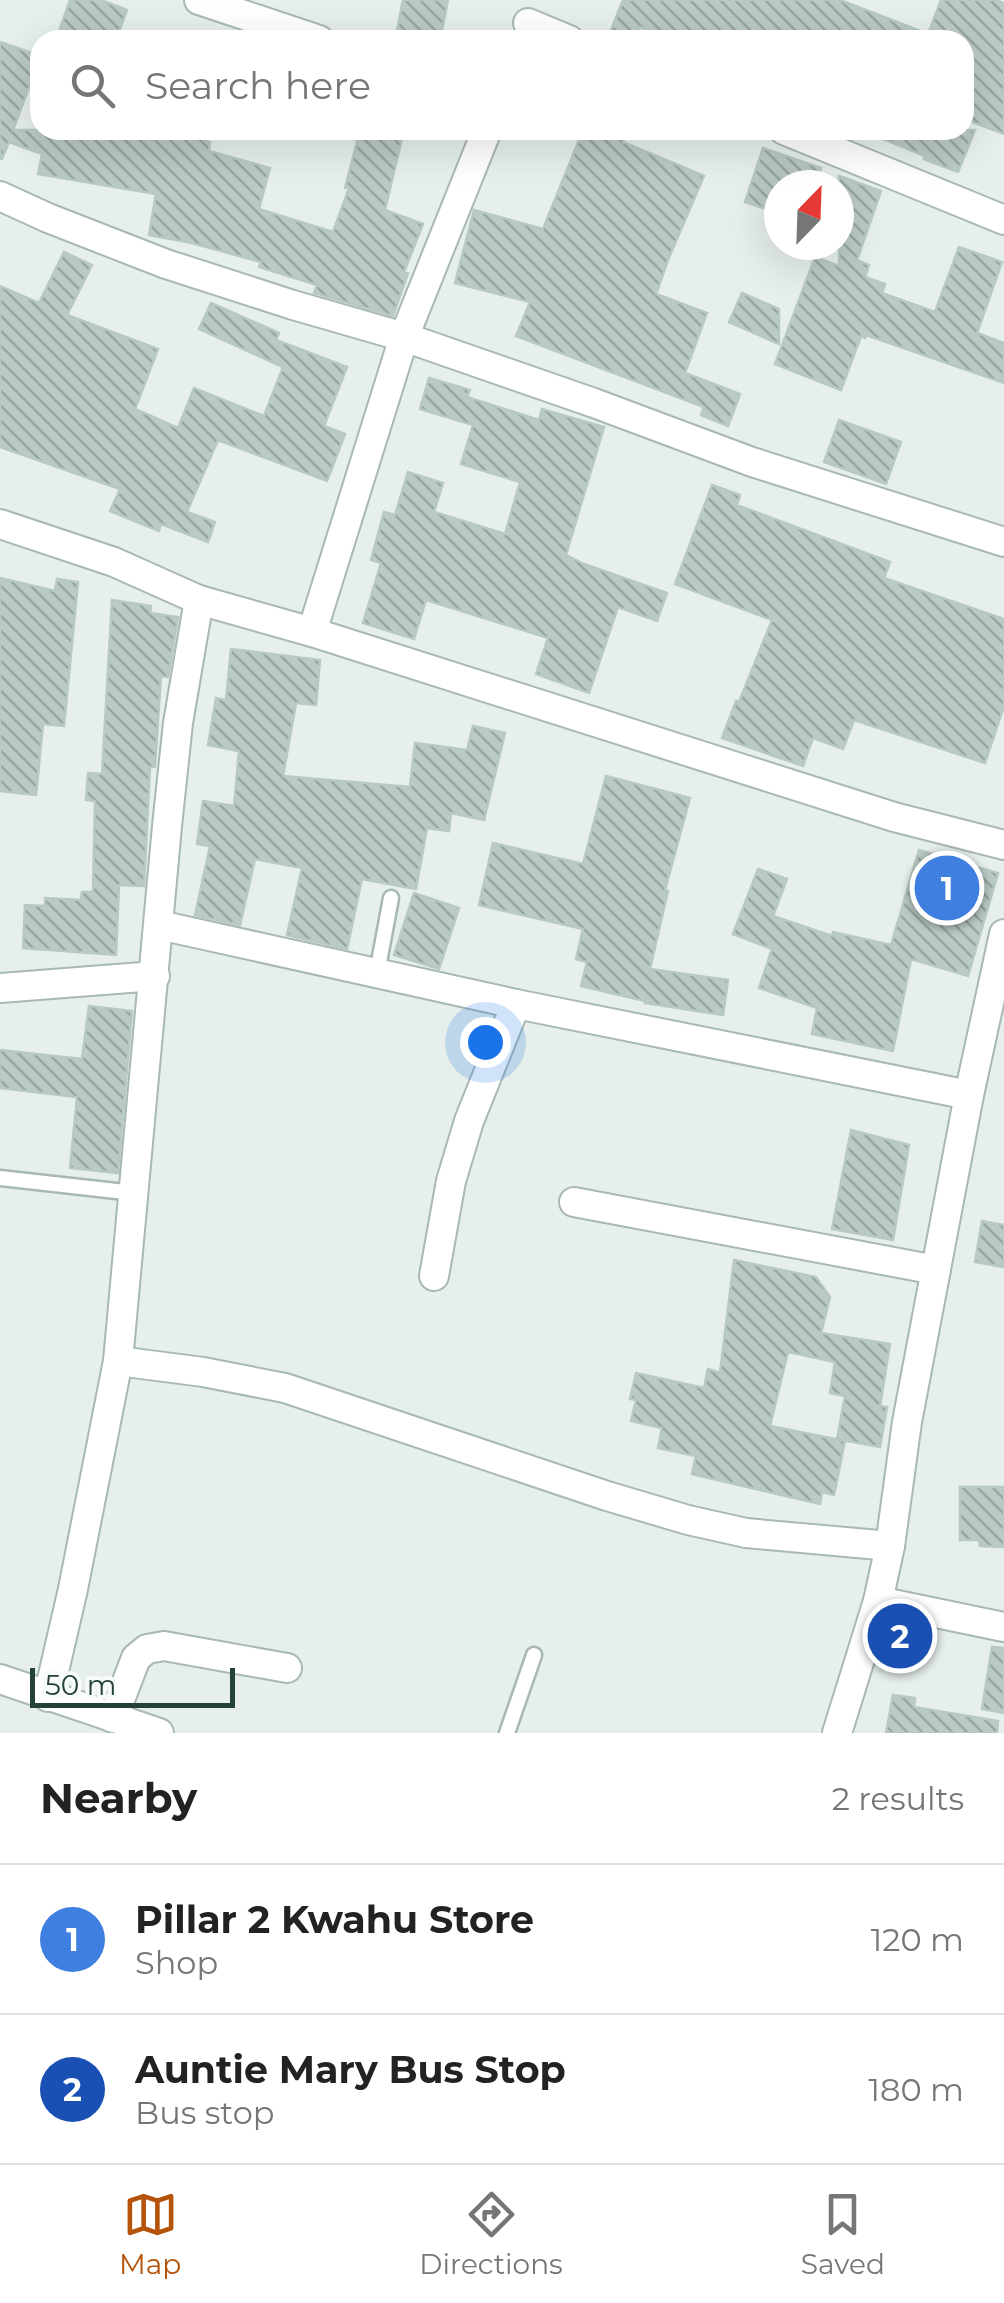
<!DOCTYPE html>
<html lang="en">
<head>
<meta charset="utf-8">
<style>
  body { margin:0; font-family:Montserrat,sans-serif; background:#f6f6f6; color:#222 }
  .compass { position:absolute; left:764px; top:170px; width:90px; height:90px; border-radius:50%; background:#fff; box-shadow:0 10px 40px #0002; rotate:23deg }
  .scale { position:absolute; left:30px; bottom:25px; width:205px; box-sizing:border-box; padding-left:10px; border:5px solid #24423a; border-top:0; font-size:28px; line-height:35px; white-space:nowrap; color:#24423a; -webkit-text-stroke:8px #f7fbf9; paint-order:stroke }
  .you { position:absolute; left:485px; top:1042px; width:35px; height:35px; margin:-25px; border:8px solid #fff; border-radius:50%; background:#1a73e8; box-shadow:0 0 0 15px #1a73e833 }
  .badge { display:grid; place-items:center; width:65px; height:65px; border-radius:50%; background:#b45309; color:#fff; font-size:32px; font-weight:700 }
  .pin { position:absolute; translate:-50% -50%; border:5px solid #fff; box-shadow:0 2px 10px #0006 }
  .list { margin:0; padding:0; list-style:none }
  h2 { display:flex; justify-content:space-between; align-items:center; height:130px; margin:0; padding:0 40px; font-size:42px }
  h2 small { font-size:32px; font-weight:400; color:#767676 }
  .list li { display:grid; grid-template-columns:65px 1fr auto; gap:30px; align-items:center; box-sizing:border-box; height:150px; padding:0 40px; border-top:2px solid #e0e0e0 }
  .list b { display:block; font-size:38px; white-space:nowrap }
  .list p { margin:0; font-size:32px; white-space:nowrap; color:#767676 }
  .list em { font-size:32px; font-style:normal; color:#767676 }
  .icon { flex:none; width:55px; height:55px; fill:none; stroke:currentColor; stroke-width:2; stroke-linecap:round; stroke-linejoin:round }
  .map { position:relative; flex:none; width:1004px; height:1733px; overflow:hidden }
  .search { position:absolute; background:#fff; box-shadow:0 10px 40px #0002; left:30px; right:30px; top:30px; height:110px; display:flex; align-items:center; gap:25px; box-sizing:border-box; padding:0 35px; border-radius:30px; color:#767676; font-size:38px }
  .sheet { height:430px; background:#fff }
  nav { display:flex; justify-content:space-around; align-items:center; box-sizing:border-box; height:140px; border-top:2px solid #e0e0e0; background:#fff; font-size:28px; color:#767676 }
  nav a { display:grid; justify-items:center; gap:5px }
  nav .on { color:#b45309 }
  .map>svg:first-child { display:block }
  .building { fill:url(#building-back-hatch); stroke:#b8c9c2; stroke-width:2.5 }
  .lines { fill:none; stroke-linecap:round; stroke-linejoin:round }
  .lane-casing { stroke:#a8b8b2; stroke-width:19 }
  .street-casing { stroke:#a8b8b2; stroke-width:32 }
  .lane { stroke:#fff; stroke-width:14 }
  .street { stroke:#fff; stroke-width:28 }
</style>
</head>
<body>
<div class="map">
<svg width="1004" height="1733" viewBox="0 0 1004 1733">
  <defs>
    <pattern id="building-back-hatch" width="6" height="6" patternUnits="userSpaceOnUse" patternTransform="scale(2.5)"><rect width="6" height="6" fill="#bbcac4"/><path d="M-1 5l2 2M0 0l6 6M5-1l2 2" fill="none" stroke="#98a6a0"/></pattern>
  </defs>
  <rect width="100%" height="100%" fill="#e6efeb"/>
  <!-- building -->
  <g class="building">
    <path d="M70,0H101L127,10L116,40H56Z"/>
    <path d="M403,0H448L440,40H395Z"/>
    <path d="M623,0H840L928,34L941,0H995L1004,3V134L964,119V40H768L741,29L737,40H672L640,27L635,40H607Z"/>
    <path d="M0,42L40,56V85L31,82L13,130H207L204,141L210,142L209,151L270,168L259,209L333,232L349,188H345L360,130H404L385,210L423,224L404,272L408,273L393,316L314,293L317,285L259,267L261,262L192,243L149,235L156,194L38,174L42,154L9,142L2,159H0Z"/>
    <path d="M583,130H608L625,137L623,142L704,176L668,260L656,294L707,313L685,373L740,394L728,426L701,415L704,407L516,336L530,302L455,283L474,210L543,229Z"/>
    <path d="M861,130H975L958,172L924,159L925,156Z"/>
    <path d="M763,148L821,168L815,185H779V213L745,202Z"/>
    <path d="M839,176L881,191L857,260L869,265L865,277L885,284L882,293L935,312L959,247L1002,262L977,333L1004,343V383L866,335L865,338L861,336L841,390L775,364L815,257L839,266Z"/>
    <path d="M64,252L92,265L67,315L158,349L135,409L178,428L194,388L264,416L283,367L199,329L211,303L279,333L276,340L347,367L324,426L345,434L327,481L218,440L187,512L215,522L208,542L161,524L159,531L110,511L120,489L0,447V286L39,303Z"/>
    <path d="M742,293L779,309V344L729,322Z"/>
    <path d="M429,378L470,390L467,397L539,420L542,409L604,427L566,555L584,564L667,593L657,621L618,607L589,693L536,674L548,638L426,600L414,639L363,623L381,563L371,560L384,512L395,515L408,472L443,483L434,512L505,534L520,482L461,464L473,425L420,409Z"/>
    <path d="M839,420L901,442L886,484L824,462Z"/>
    <path d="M712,485L740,495L737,505L890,562L884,578L1004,619V706L985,763L854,720L843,749L813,738L803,766L722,738L736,701L739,702L772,620L675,584Z"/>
    <path d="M0,578L55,591L57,579L78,582L64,726L43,724L36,795L0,791Z"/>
    <path d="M112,600L151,606L150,613L178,617L168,677L161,676L155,767H150L144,886L119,885L116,955L23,948L25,905L45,906V898L81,900L82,892H93L95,801L86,800L88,773L102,774Z"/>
    <path d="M231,649L320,660L316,705L296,703L283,776L410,787L415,743L467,750L473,726L505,733L484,820L451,813L449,831L427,828L416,889L362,879L347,949L287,935L302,868L255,859L240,925L195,915L210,846L197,844L203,801L234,806L239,751L208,745L216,698L226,700Z"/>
    <path d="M606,776L690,798L665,890L668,891L650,969L728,980L723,1015L645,1003V1001L581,986L587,962L576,959L583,929L479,905L493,843L583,864Z"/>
    <path d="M919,850L998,873L968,976L911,959L893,1051L812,1034L817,1008L759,988L772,949L733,934L758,869L787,879L773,916L832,936L833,932L891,945Z"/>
    <path d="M414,893L459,908L439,969L394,955Z"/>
    <path d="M89,1006L132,1011L118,1173L70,1168L77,1097L0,1088V1050L82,1059Z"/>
    <path d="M851,1130L909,1145L893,1240L832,1229Z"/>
    <path d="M982,1221L1004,1225V1267L975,1262Z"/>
    <path d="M734,1260L816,1277L830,1297L821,1333L890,1344L880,1406L887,1407L880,1447L837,1439L845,1396L830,1393L835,1362L788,1352L770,1426L845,1441L834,1495L822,1492L820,1504L692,1474L696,1456L658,1448L662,1428L631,1421L636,1400L630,1399L636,1373L704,1388L708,1369L720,1373Z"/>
    <path d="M960,1487H1004V1547L980,1546L979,1540H960Z"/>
    <path d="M992,1647L1004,1648V1713L982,1709Z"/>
    <path d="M893,1695L915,1698L914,1707L998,1721L997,1733H886Z"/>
  </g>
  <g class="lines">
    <!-- lane casing -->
    <g class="lane-casing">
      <g id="lane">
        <path d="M377,973L391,898"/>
        <path d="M0,1178L134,1193"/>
        <path d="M507,1733L534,1655"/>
      </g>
    </g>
    <!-- street casing -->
    <g class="street-casing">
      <g id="street">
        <path d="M199,0L319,40"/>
        <path d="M528,23L569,40"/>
        <path d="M784,130L1004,220"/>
        <path d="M0,196L48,218L166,264L293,305L404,337L594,403L752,462L1004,542"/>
        <path d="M0,524L114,562L199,600L312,632L894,817L1004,845"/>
        <path d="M312,632L404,337L487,130"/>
        <path d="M159,925L516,1004L969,1095"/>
        <path d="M0,988L155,976"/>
        <path d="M574,1202L936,1270"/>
        <path d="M434,1276L451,1181L469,1121L516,1004"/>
        <path d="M118,1361L203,1372L285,1388L607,1496L688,1520L746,1533L890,1546"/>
        <path d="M878,1601L1004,1627"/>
        <path d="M0,1679L159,1733"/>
        <path d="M48,1697L73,1589L118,1361L167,826L178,723L199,600"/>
        <path d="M113,1718L136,1658L147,1649L164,1646L287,1668"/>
        <path d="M837,1733L878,1601L890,1546L907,1422L969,1095L1004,934"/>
      </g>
    </g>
    <!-- lane -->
    <use href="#lane" class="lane"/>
    <!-- street -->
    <use href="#street" class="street"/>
  </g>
</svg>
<svg class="compass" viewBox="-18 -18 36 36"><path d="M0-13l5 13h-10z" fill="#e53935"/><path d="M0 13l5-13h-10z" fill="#767676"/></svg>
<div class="scale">50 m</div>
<div class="you"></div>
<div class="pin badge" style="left:947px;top:888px;background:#3f7fe0">1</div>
<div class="pin badge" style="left:900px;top:1636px;background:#1a4fb4">2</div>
<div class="search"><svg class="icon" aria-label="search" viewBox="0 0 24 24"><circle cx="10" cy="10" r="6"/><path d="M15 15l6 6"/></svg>Search here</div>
</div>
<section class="sheet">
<h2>Nearby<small>2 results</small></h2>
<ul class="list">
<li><span class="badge" style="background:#3f7fe0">1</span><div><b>Pillar 2 Kwahu Store</b><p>Shop</p></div><em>120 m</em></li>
<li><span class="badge" style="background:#1a4fb4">2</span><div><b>Auntie Mary Bus Stop</b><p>Bus stop</p></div><em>180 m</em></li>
</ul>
</section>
<nav>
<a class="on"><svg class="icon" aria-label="map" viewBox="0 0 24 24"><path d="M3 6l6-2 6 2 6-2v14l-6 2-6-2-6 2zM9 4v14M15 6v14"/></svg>Map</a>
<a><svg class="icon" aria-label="directions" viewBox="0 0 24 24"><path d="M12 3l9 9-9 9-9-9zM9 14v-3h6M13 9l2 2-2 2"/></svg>Directions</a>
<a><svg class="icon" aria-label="saved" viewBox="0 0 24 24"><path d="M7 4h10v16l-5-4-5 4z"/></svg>Saved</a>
</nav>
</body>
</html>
